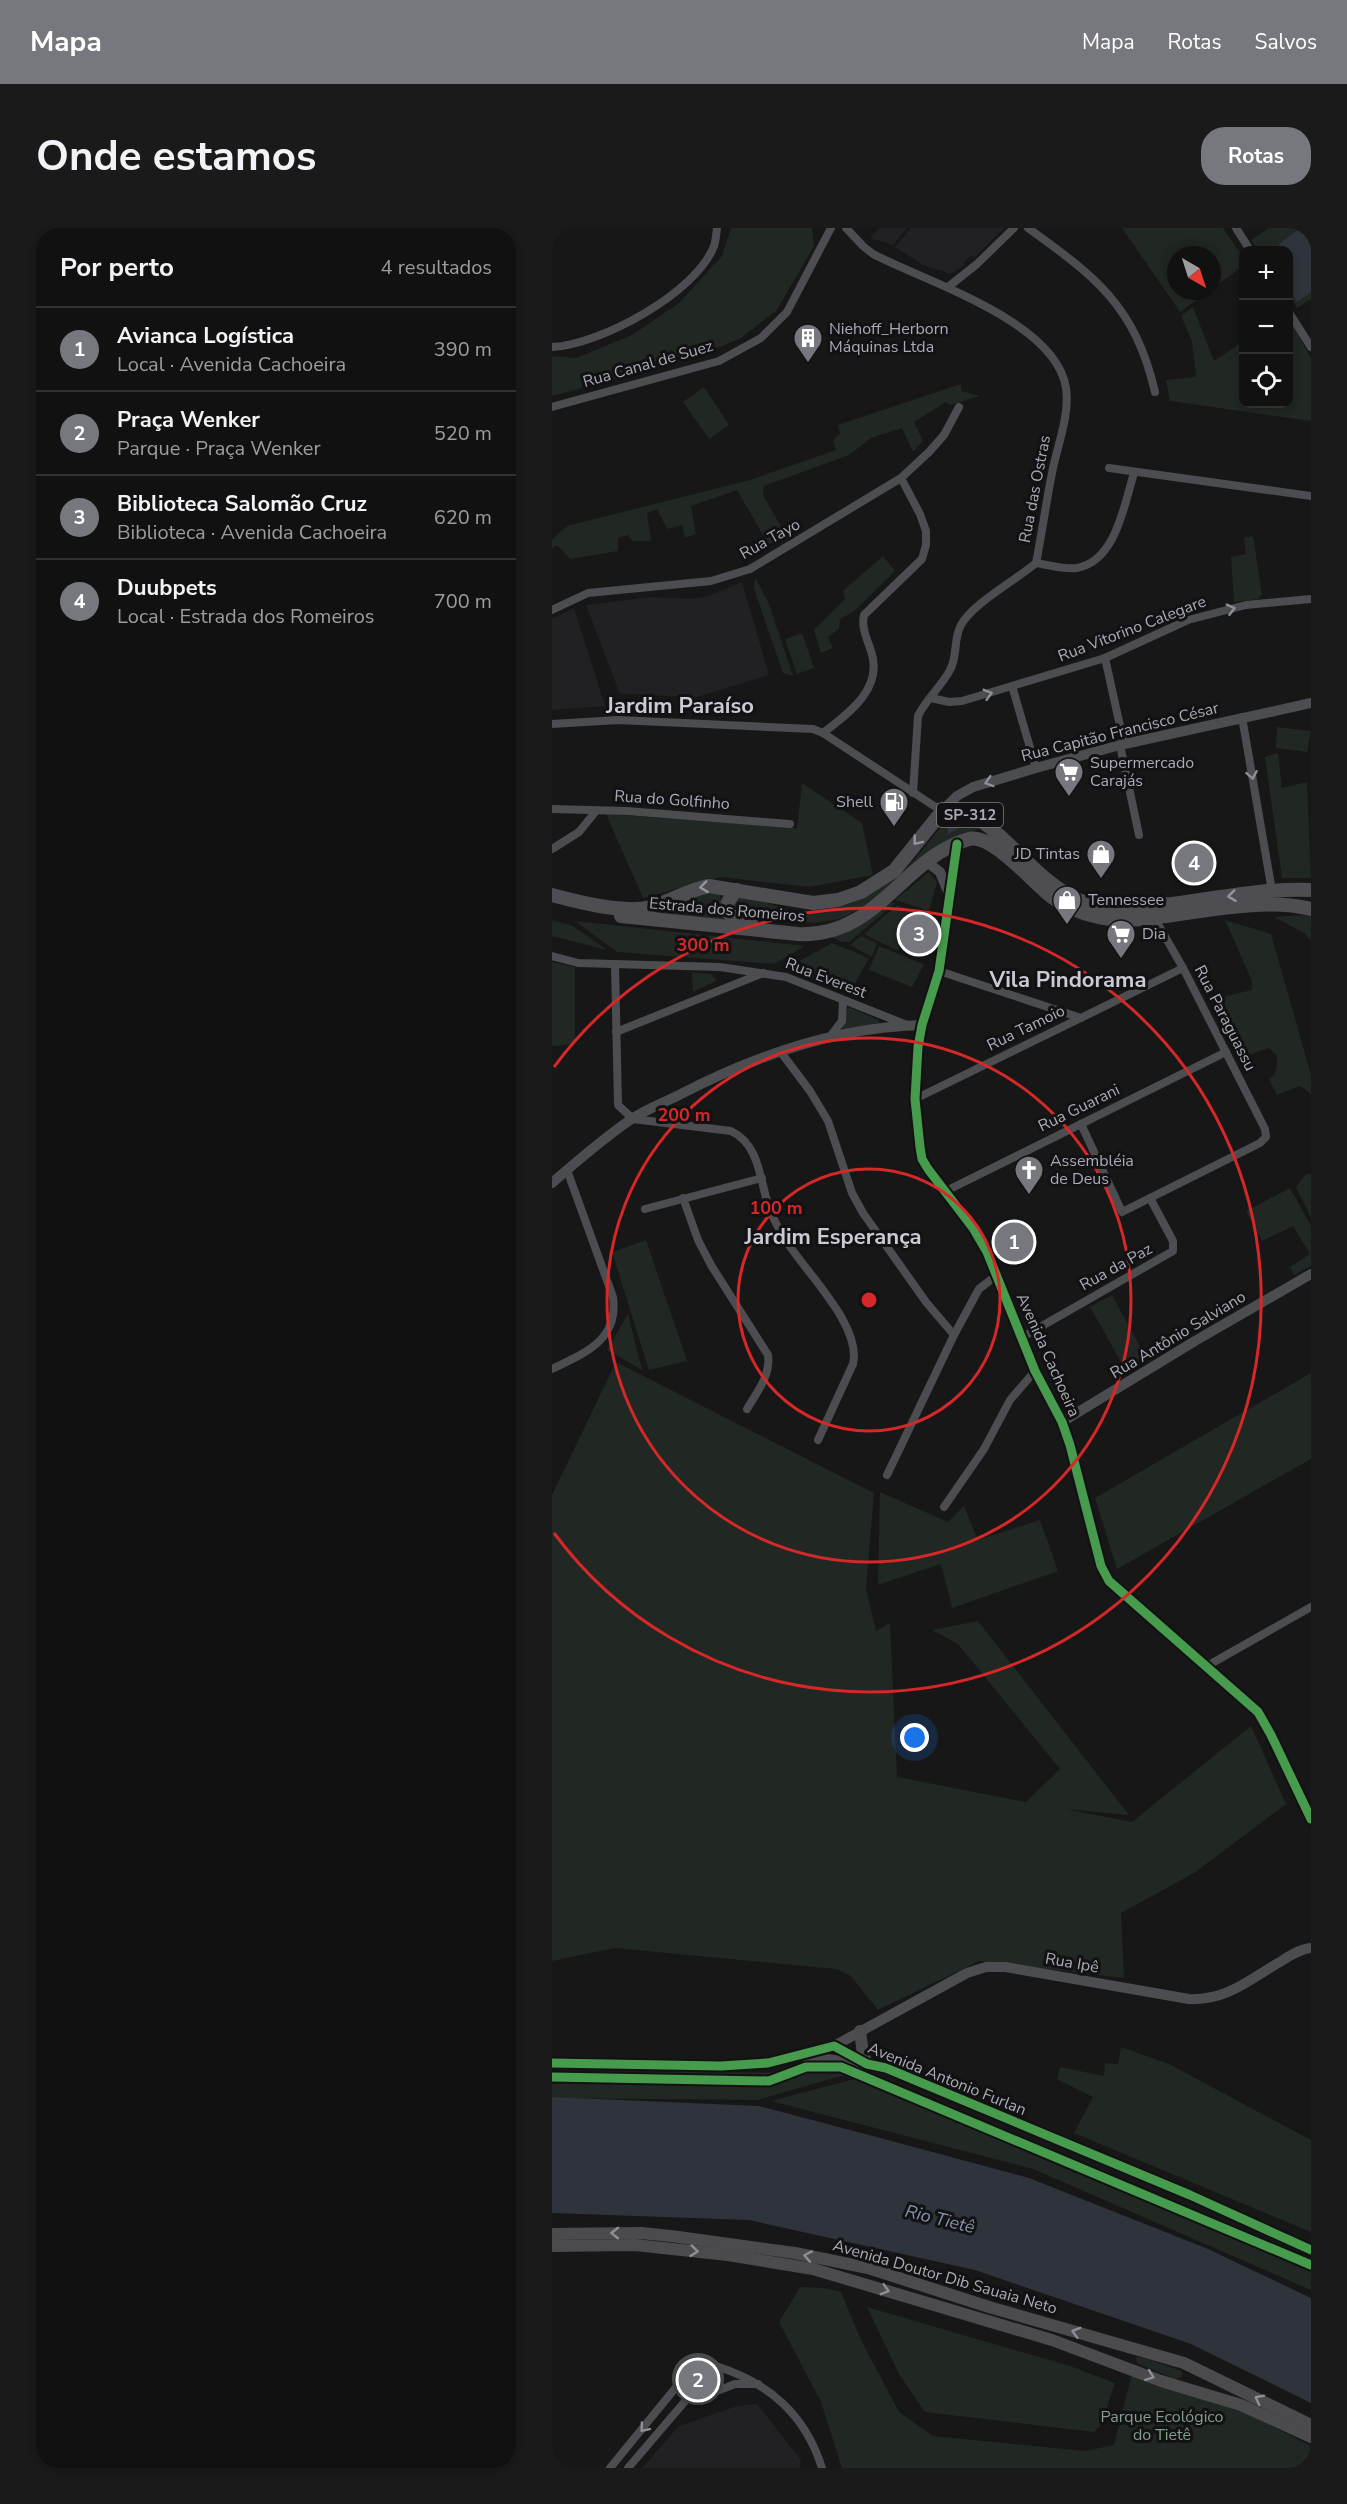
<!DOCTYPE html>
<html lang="pt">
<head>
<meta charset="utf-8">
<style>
  body { margin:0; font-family:"Nunito Sans",sans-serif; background:#1a1a1a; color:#f1f3f6 }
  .controls { position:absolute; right:18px; top:18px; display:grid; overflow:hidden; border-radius:12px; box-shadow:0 3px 9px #0003 }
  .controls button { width:54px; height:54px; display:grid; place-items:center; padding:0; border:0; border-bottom:2px solid #303131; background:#111; color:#f1f3f6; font:30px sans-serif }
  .compass { position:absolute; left:615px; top:18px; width:54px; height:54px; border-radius:50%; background:#111; box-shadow:0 3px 9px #0003; rotate:141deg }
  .you { position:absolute; left:363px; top:1510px; width:21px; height:21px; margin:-15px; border:4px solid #fff; border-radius:50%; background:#1a73e8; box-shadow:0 0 0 9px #1a73e833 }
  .badge { display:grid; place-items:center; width:39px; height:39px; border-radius:50%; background:#77777e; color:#fff; font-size:20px; font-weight:700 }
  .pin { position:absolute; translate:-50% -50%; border:3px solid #fff; box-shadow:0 2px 6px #0006 }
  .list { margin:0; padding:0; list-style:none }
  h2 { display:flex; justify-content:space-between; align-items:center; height:78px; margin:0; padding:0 24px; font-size:26px }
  h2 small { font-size:20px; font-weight:400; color:#9c9d9f }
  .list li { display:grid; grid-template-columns:39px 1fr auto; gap:18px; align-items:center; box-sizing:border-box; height:84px; padding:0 24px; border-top:2px solid #303131 }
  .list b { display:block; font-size:22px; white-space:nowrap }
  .list p { margin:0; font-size:20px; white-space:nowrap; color:#9c9d9f }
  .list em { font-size:20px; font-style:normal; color:#9c9d9f }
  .icon { flex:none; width:33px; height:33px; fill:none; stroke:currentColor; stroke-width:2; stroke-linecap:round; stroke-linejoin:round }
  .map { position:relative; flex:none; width:759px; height:2240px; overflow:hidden; border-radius:24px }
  header { display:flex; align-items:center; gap:36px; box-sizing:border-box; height:84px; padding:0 30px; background:#77777e; color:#fff }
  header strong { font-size:28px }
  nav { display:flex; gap:33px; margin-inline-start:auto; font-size:21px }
  .intro { display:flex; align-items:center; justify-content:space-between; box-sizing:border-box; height:144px; padding:0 36px }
  h1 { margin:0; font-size:42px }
  .button { padding:15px 27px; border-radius:24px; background:#77777e; color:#fff; font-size:21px; font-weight:700 }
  main { display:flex; gap:36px; padding:0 36px }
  aside { flex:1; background:#111; border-radius:24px; box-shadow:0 3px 9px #0003 }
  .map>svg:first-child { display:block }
  .built { fill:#212123 }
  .green { fill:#212723 }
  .water { fill:#2f333b }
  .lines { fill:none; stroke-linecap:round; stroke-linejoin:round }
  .minor { stroke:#4c4d50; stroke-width:8 }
  .tertiary { stroke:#4c4d50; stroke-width:10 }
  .secondary { stroke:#4b4b4d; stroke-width:12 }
  .primary { stroke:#4e4e52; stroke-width:14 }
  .cycleway-casing { stroke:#121113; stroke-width:13 }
  .cycleway { stroke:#469c4c; stroke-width:9 }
  .oneway { stroke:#8e8f97 }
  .oneway2 { stroke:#93949d }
  .oneway3 { stroke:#8e8e96 }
  .ring { fill:none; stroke:#d62828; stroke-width:3 }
  .labels { text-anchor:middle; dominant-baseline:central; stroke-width:6; stroke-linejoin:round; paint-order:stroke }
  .shield { fill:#121113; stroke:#7c7d85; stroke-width:1.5 }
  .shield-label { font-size:15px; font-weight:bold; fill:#aaabb6 }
  .poi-label { font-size:16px; fill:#aaabb6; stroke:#121113; text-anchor:start }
  .street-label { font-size:16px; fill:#aaabb6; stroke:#121113 }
  .park-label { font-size:16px; fill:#839f8b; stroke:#121113 }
  .water-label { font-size:18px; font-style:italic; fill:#8592ad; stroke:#121113 }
  .district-label { font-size:22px; font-weight:bold; fill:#cacbd3; stroke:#121113 }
  .centre { fill:#d62828; stroke:#121113; stroke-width:3 }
  .ring-label { font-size:18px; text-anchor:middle; font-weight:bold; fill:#d62828; stroke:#121113; stroke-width:6; stroke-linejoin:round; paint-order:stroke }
</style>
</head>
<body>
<header>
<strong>Mapa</strong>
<nav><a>Mapa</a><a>Rotas</a><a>Salvos</a></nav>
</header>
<div class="intro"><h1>Onde estamos</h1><a class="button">Rotas</a></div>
<main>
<aside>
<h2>Por perto<small>4 resultados</small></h2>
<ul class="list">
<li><span class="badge">1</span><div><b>Avianca Logística</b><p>Local · Avenida Cachoeira</p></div><em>390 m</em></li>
<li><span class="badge">2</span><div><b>Praça Wenker</b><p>Parque · Praça Wenker</p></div><em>520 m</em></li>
<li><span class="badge">3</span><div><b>Biblioteca Salomão Cruz</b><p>Biblioteca · Avenida Cachoeira</p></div><em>620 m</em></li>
<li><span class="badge">4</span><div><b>Duubpets</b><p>Local · Estrada dos Romeiros</p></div><em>700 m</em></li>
</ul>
</aside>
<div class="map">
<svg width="759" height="2240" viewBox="0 0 759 2240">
  <rect width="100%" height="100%" fill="#171717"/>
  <!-- built -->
  <g class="built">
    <path d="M327,0H355L341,17L318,10Z"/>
    <path d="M359,0H452L423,29L418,28L412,34L413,37L399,46L371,37L343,19Z"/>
    <path d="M190,354L217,447L145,469L68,466L34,377L101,369L140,371L156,368Z"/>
    <path d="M22,380L53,478L0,482V391Z"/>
    <path d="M205,2176L249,2232L248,2240H90L127,2198L185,2178Z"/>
  </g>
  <!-- green -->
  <g class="green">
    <path d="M179,0H260L262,18L225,82L189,110L139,131L0,168V128L24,130L80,107L127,75L170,28Z"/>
    <path d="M570,0H671L691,29V38L660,61V27H624V63H657L628,84Z"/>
    <path d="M717,0H759V71L745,80L737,67L736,22H706L699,12Z"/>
    <path d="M641,79L662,133L691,114L692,176H736L737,91L759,130V193L618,173L614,152L644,149L640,113L629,88Z"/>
    <path d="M409,156V163L428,168L398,177L394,174L362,194L371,213L361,224L350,200L319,210L297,227L212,258L211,267L236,311L216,316L185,262L139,278L144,306L133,310L130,297L115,301L105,281L95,285L99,313H80L76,307L66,310V323L18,331L5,317L0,321V311L15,298L198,252L284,222L281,212L288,205L286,197Z"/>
    <path d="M152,159L177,197L157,211L131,174Z"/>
    <path d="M701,308L710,367L706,371L682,374L679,329L694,326L692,310Z"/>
    <path d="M331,328L343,343L301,384L288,391L287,401L276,409L281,420L269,425L262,402L293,371L291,363Z"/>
    <path d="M203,349L217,376L241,448L231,445L202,361Z"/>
    <path d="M250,405L262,440L245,446L233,411Z"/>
    <path d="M725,499L759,503L755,524L724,520Z"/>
    <path d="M726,525L730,560L755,554L759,650H730L713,529Z"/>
    <path d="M250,555L310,595L321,647L257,659L169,649L91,670L54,586L245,600Z"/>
    <path d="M402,587L429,597L427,601L404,610L316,677L288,691L261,695L188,687L181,677L187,670C206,669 226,681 245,683C290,687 334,663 363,631C371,622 395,589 402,587Z"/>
    <path d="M377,644L385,654L377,683L343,672Z"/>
    <path d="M158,662L173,663L168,668L176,693L98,685Z"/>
    <path d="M335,675H344L297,714H290L276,707Z"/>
    <path d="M345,677L360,682L346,723L312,706Z"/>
    <path d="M751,687L759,688V712L752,705L722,689Z"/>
    <path d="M0,692L21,698L55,722L0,708Z"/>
    <path d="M673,692L719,706L759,847V866L748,858L725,867L717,851C726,846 725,837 725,828L717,820L691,829C683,810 665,788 674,768L700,762V753Z"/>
    <path d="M23,693L253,718L222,736L65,724Z"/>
    <path d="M309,708L325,715L320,729L298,717Z"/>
    <path d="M280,715L317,730L297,766L235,740Z"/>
    <path d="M327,718L372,736L360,759L317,742Z"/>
    <path d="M0,734L23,739V816L0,818Z"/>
    <path d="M140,745L159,746L163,749L164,753L141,764Z"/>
    <path d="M296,779L327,792V799L290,803Z"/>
    <path d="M759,945V990L744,959L752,948Z"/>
    <path d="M738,960L759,998V1038L742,1047L738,1039L758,1026L741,998L710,1013L694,983Z"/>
    <path d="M94,1012L135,1133L97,1142L60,1024Z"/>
    <path d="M560,1067L595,1132L574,1143L538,1079Z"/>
    <path d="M76,1086L90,1142L55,1122Z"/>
    <path d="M64,1134L322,1265L314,1361L324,1403L338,1395L345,1549L474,1574L508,1541L406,1416L380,1402L426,1393L577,1587L513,1581L580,1594L699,1498L734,1576L642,1645L569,1685L572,1750L427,1733L326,1782L299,1748L284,1741L63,1720L0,1733V1267Z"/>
    <path d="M759,1145V1231L565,1341L543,1270Z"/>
    <path d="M328,1264L396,1294L412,1278L426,1312L488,1292L506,1343L400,1380L389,1336L326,1357Z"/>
    <path d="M569,1819L617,1836L759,1912V2004L522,1905L541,1869L505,1851L508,1839L552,1848L553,1835L566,1836Z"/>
    <path d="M0,1843L300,1845L205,1872L0,1870Z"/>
    <path d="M310,1849L759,2035V2062L481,1941L219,1873Z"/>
    <path d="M248,2059L273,2060L289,2064L309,2112L347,2184L381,2208L533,2223L562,2217L580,2146L687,2181L759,2218V2240H290L269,2174L227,2094Z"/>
    <path d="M315,2079L518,2138L563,2155L549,2197L542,2204L373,2184L347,2146Z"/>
    <path d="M584,2129L595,2131L630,2143V2149L623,2151L585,2135Z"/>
    <circle cx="146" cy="2151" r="18"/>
  </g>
  <!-- water -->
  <g class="water">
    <path d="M757,0L759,8V64L745,74L737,61L736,22H725L728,15L745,3Z"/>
    <path d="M405,585L411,590V598L396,606L394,591Z"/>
    <path d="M0,1869L207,1878L332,1911L477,1950L656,2021L759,2070V2175L639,2116L423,2042L197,1992L0,1985Z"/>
  </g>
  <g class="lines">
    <!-- minor -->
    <g class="minor">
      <path d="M294,0L311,18L321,26C374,54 504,93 514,160C518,188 505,218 500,245C494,275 490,305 484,335C464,352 420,376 409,397C401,411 406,428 398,442C389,459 374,471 366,488L361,565"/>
      <path d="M476,0C544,49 583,78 603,164"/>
      <path d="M684,0L698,22"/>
      <path d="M396,59L425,36L462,0"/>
      <path d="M736,83L759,119"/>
      <path d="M0,119C48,117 144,65 162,18C164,13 164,6 165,0"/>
      <path d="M0,179L167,133L209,110L235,84L279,0"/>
      <path d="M557,240L759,268"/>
      <path d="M484,335C497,337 512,342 525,340C564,333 572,277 582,245"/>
      <path d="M0,382L36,365L159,353L198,341L349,250L377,224L392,207L407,179"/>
      <path d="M553,430L572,516"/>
      <path d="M460,458L484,540"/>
      <path d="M379,470L397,474L410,473L553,430L636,392L694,377L759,371"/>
      <path d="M690,489L720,663"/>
      <path d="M0,496L66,492L261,501L271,505L382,578L392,581"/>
      <path d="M271,505C297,485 332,460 319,423C315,411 309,399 312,387L370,331L374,317V303L368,286L349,250"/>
      <path d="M568,517L587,607"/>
      <path d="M0,581L75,583L238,596"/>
      <path d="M0,621L27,604L44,583"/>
      <path d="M0,728L26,735L168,739L234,749L355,797"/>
      <path d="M63,736L66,877L81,891L179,903C209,917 208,956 218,983C222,992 228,1003 233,1011C253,1044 310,1097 301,1136L266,1212"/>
      <path d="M387,743L529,790"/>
      <path d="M64,804L211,745"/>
      <path d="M277,810L290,793L291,773"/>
      <path d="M228,823L258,863L276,893L300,965L311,985L374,1074L402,1107"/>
      <path d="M363,871L631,740"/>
      <path d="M529,896L570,984L708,915L714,909L713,901L631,740L607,698L598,690"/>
      <path d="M394,963L674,824"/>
      <path d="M131,970L146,1012L159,1037L216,1127C219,1147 205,1164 195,1181"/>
      <path d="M93,981L210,950"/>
      <path d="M469,1110L621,1023V1013L598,970"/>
      <path d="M0,1141C33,1125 67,1112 61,1069L15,942"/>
      <path d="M335,1247L402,1107L422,1070L427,1061L445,1047"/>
      <path d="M392,1279L432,1221L458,1172L483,1143"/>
      <path d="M655,1438L759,1379"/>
      <circle cx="146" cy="2151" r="22"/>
      <path d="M164,2138C217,2155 253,2186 270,2240"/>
      <path d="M165,2163L183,2156H206"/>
      <path d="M58,2240L125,2158"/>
      <path d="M76,2240L135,2171"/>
    </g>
    <!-- tertiary -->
    <g class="tertiary">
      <path d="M392,581L405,568L421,559L484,540L568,517L759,475"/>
      <path d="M405,616L387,743L370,797L366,819L363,871L368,919L370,931L376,941L421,1000L435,1024L483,1143L510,1194L518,1217L549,1338L557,1353L706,1484L719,1507L759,1591"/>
      <path d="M375,634L388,644L395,661"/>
      <path d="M0,955C25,933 51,911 78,892C93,882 111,875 127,867C202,828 284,799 370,797"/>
      <path d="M510,1194L643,1113L759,1046"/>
      <path d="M282,1818L415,1745L434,1739H453L637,1771C673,1773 696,1753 726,1735C736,1729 747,1721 759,1720"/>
    </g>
    <!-- secondary -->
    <g class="secondary">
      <path d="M308,1803L311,1826L315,1836"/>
      <path d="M255,1829L309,1837"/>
      <path d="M0,1835L169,1838L216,1835L282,1818L315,1836L334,1840L638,1967L759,2022"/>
      <path d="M0,2006L89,2005L119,2008L243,2025L316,2040L437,2079L632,2135L759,2197"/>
      <path d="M0,2018L83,2017L176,2027L261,2041L500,2112L609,2153L689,2177L759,2209"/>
    </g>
    <!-- primary -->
    <g class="primary">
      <path d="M185,662C166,681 176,691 199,693"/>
      <path d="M0,667C26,674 72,686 99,679C119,673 136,662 157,658L261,675L286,672L309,664L342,643L392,581C398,581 404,580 410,582C453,600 483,655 529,673C561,685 594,679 628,675C671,669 715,660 759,662"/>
      <path d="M69,688L246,706C326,710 350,630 417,611C440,605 481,655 500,669C514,679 529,685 546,689C568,694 592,691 614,688C658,682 716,670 759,681"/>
    </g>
    <!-- cycleway casing -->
    <g class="cycleway-casing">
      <g id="cycleway">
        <path d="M405,616L387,743L370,797L366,819L363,871L368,919L370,931L376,941L421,1000L435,1024L483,1143L510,1194L518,1217L549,1338L557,1353L706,1484L719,1507L759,1591"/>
        <path d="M0,1835L169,1838L216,1835L282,1818L315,1836L334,1840L638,1967L759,2022"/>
        <path d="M0,1849L217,1853L254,1839H289L759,2037"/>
      </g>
    </g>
    <!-- cycleway -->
    <use href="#cycleway" class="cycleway"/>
  </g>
  <!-- one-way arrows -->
  <defs><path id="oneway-chevron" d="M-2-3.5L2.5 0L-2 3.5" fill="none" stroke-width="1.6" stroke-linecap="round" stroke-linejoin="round" transform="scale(1.5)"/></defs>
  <g class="oneway">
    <use href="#oneway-chevron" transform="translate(679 381) rotate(-15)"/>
    <use href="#oneway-chevron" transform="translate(436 466) rotate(-16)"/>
    <use href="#oneway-chevron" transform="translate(700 547) rotate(80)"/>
    <use href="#oneway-chevron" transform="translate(437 554) rotate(163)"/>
    <use href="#oneway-chevron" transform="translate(92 2200) rotate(130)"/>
  </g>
  <g class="oneway2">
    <use href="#oneway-chevron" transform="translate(365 613) rotate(128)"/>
    <use href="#oneway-chevron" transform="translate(152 659) rotate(173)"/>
    <use href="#oneway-chevron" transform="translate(680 668) rotate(173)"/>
  </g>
  <g class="oneway3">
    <use href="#oneway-chevron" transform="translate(63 2005) rotate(-179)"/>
    <use href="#oneway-chevron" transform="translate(142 2023) rotate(6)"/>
    <use href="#oneway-chevron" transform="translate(256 2028) rotate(-169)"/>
    <use href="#oneway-chevron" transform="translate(333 2062) rotate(16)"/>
    <use href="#oneway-chevron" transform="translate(524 2104) rotate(-164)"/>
    <use href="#oneway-chevron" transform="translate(598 2148) rotate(21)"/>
    <use href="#oneway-chevron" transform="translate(707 2171) rotate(-153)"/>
  </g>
  <!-- distance rings -->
  <g class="ring">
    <circle cx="317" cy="1072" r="131"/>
    <circle cx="317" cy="1072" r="262"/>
    <path d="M2 839A392 392 0 1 1 2 1305"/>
  </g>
  <!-- icons -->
  <defs>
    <g id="building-pin" transform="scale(1.5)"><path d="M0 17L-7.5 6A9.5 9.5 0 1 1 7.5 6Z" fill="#77777e" stroke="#121113"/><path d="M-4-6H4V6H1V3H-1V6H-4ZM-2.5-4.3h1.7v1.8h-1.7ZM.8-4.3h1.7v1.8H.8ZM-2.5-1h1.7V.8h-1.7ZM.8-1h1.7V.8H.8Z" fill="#fff"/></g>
    <g id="supermarket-pin" transform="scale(1.5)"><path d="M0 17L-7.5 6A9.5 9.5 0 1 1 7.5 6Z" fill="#77777e" stroke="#121113"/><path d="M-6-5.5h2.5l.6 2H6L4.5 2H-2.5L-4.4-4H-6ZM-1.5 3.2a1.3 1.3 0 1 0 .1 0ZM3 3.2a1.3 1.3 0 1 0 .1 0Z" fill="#fff"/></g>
    <g id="fuel-pin" transform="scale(1.5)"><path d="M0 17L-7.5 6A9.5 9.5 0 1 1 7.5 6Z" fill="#77777e" stroke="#121113"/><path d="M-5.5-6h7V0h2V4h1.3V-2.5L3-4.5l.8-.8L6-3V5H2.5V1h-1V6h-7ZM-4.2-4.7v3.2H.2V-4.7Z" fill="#fff"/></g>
    <g id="shop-pin" transform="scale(1.5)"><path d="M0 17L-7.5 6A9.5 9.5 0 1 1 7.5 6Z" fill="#77777e" stroke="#121113"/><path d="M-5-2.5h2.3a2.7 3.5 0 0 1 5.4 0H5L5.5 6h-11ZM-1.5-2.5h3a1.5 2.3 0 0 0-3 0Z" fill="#fff"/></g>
    <g id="church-pin" transform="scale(1.5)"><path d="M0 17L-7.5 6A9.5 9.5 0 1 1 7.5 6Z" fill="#77777e" stroke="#121113"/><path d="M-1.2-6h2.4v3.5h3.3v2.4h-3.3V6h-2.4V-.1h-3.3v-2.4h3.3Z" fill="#fff"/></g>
  </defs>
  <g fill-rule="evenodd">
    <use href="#building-pin" x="256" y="110"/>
    <use href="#supermarket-pin" x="517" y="544"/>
    <use href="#fuel-pin" x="342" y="574"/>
    <use href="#shop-pin" x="549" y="626"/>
    <use href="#shop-pin" x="515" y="672"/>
    <use href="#supermarket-pin" x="569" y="706"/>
    <use href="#church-pin" x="477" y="942"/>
  </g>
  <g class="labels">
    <!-- shield labels -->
    <rect class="shield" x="385" y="575" width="66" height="24" rx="4.5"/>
    <g class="shield-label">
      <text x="418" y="587">SP-312</text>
    </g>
    <!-- poi labels -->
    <g class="poi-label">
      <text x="277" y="101">Niehoff_Herborn<tspan x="277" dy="18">Máquinas Ltda</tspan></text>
      <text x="538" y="535">Supermercado<tspan x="538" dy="18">Carajás</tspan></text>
      <text x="321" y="574" text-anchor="end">Shell</text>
      <text x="528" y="626" text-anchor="end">JD Tintas</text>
      <text x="536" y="672">Tennessee</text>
      <text x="590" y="706">Dia</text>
      <text x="498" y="933">Assembléia<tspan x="498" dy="18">de Deus</tspan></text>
    </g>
    <!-- street labels -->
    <g class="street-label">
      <text transform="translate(96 136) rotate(-16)">Rua Canal de Suez</text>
      <text transform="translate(483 261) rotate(-79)">Rua das Ostras</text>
      <text transform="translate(218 311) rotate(-29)">Rua Tayo</text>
      <text transform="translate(580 401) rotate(-21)">Rua Vitorino Calegare</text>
      <text transform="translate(568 504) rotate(-14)">Rua Capitão Francisco César</text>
      <text transform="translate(120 572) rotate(4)">Rua do Golfinho</text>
      <text transform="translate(175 682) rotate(5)">Estrada dos Romeiros</text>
      <text transform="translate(274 750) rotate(21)">Rua Everest</text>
      <text transform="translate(673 790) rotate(63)">Rua Paraguassu</text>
      <text transform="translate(474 800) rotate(-26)">Rua Tamoio</text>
      <text transform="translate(527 880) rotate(-26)">Rua Guarani</text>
      <text transform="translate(564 1039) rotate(-29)">Rua da Paz</text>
      <text transform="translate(626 1107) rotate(-31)">Rua Antônio Salviano</text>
      <text transform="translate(496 1127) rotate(66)">Avenida Cachoeira</text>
      <text transform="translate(520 1735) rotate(10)">Rua Ipê</text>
      <text transform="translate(395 1851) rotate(22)">Avenida Antonio Furlan</text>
      <text transform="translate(393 2049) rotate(16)">Avenida Doutor Dib Sauaia Neto</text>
    </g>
    <!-- park labels -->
    <g class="park-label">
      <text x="610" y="2189">Parque Ecológico<tspan x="610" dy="18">do Tietê</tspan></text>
    </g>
    <!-- water labels -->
    <g class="water-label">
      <text transform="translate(388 1991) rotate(14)">Rio Tietê</text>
    </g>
    <!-- district labels -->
    <g class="district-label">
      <text x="128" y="478">Jardim Paraíso</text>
      <text x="516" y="752">Vila Pindorama</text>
      <text x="281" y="1009">Jardim Esperança</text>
    </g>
  </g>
  <circle cx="317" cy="1072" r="9" class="centre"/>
  <g class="ring-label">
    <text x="151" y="723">300 m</text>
    <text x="132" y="893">200 m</text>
    <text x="224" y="986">100 m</text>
  </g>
</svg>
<div class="controls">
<button>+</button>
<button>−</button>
<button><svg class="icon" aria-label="locate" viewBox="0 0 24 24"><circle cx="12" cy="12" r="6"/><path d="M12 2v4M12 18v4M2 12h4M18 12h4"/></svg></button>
</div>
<svg class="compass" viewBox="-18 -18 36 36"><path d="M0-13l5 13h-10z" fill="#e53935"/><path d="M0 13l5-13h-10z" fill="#9c9d9f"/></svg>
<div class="you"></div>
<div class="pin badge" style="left:462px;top:1014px">1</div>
<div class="pin badge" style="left:146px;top:2152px">2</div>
<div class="pin badge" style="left:367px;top:706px">3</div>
<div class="pin badge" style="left:642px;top:635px">4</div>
</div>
</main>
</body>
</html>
